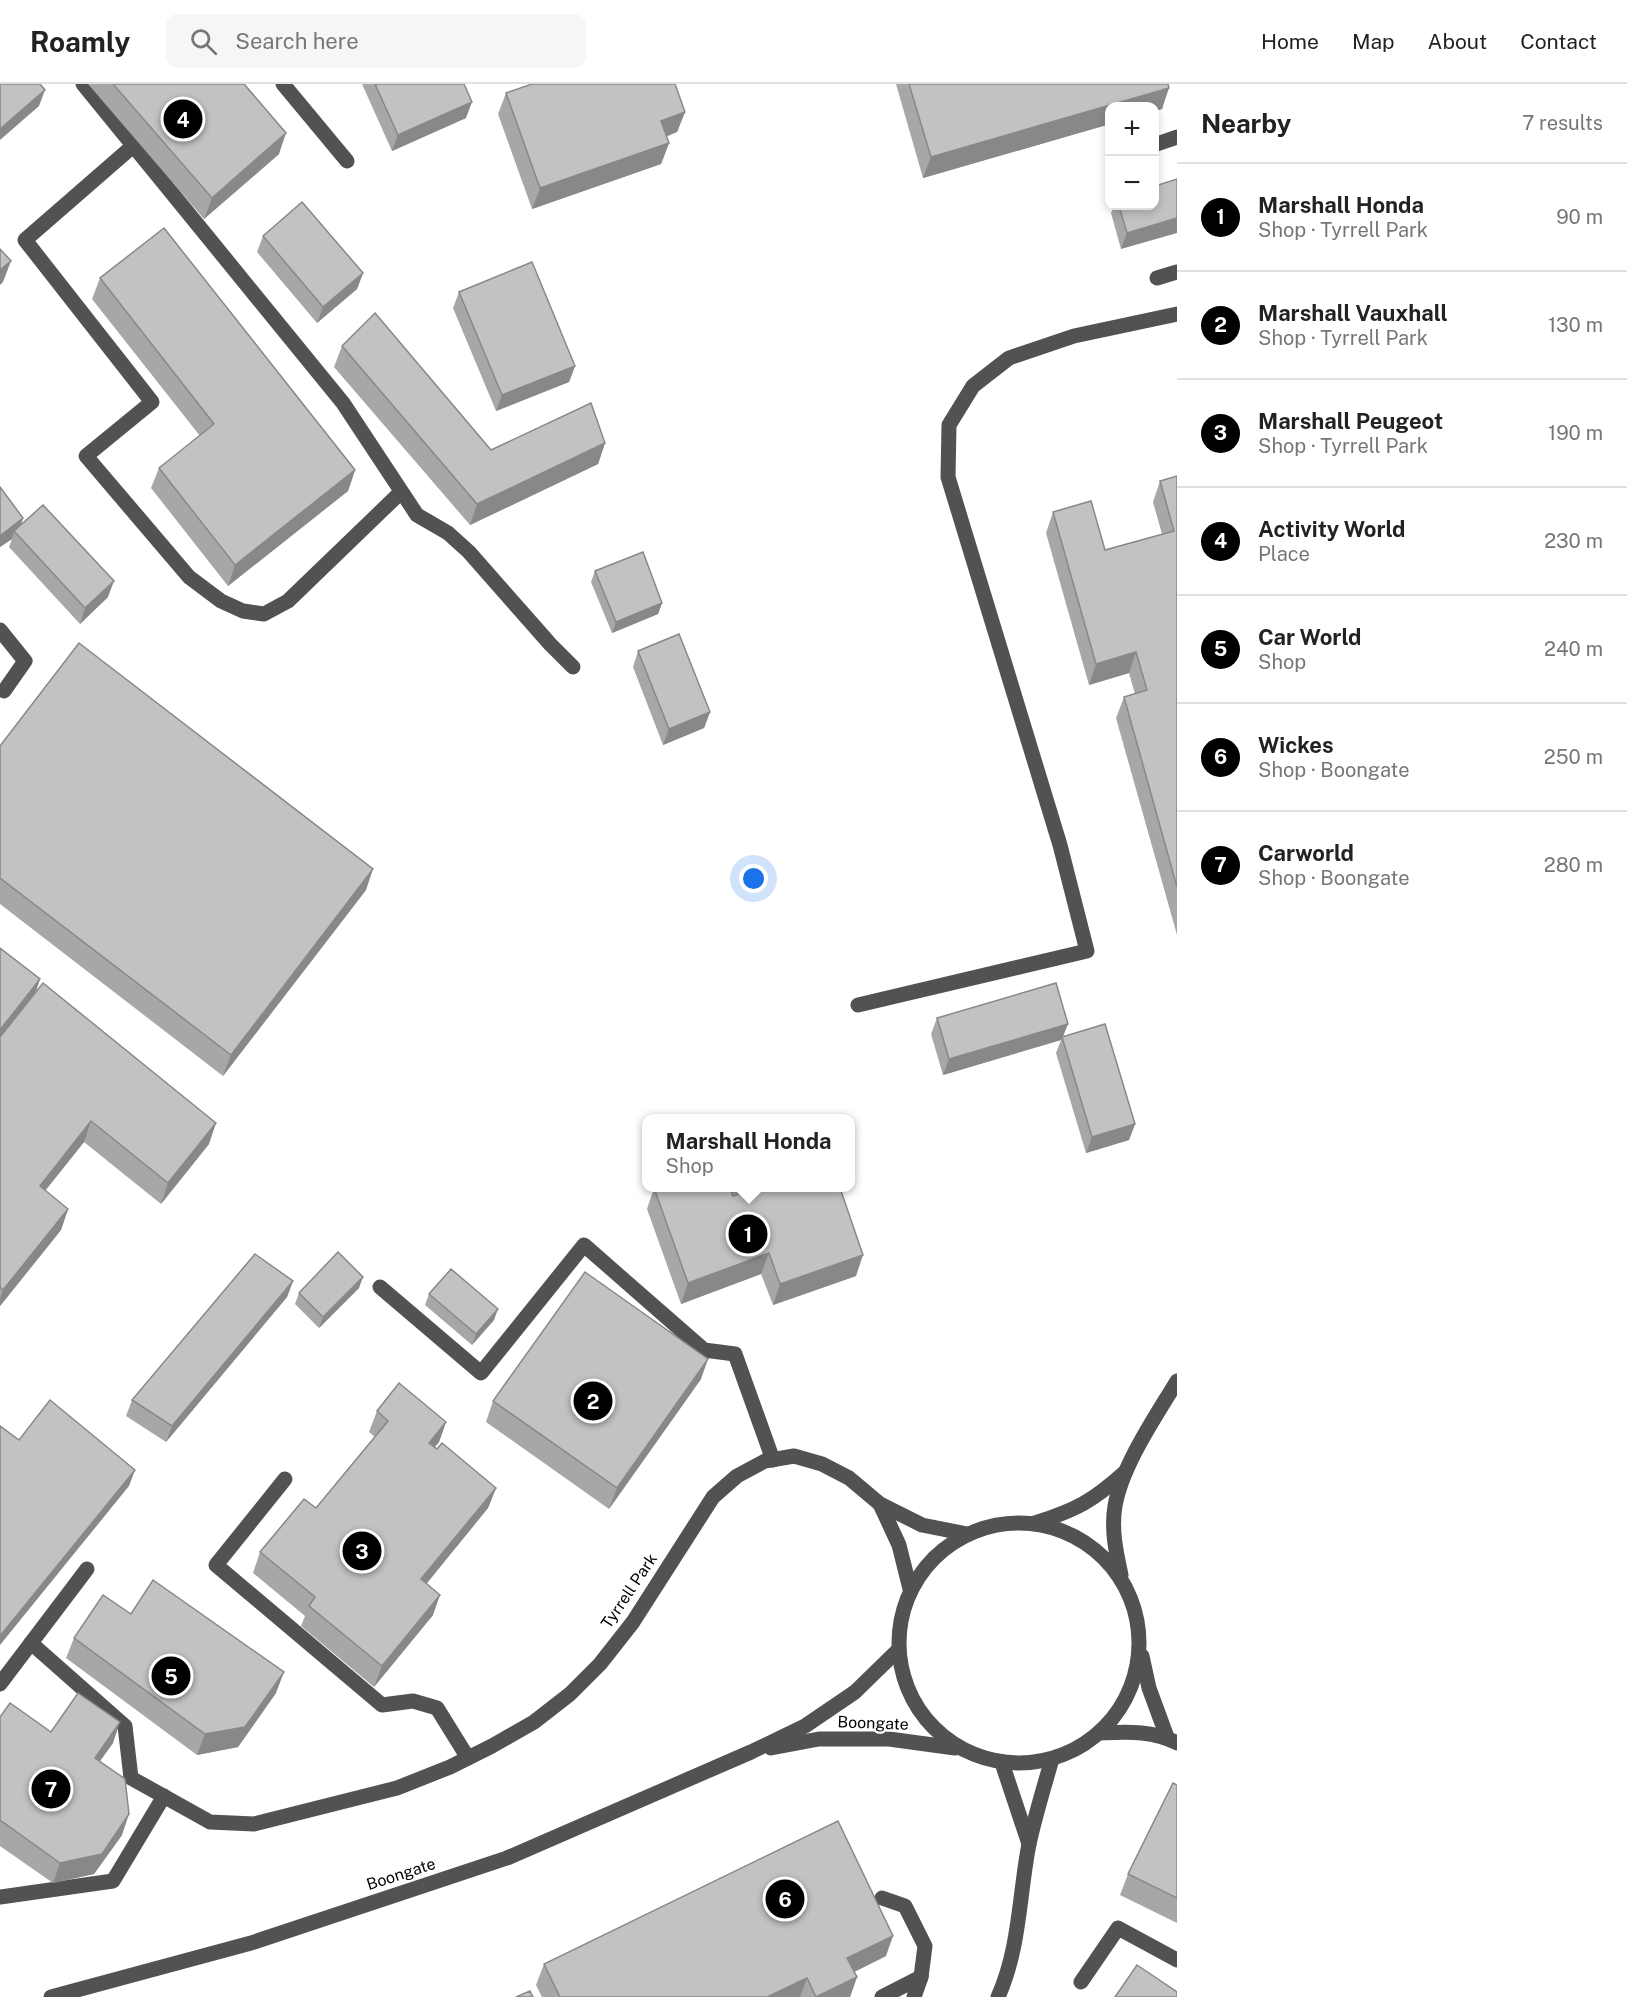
<!DOCTYPE html>
<html lang="en">
<head>
<meta charset="utf-8">
<style>
  body { margin:0; font-family:"Public Sans",sans-serif; background:#f6f6f6; color:#222 }
  .controls { position:absolute; right:18px; top:18px; display:grid; overflow:hidden; border-radius:12px; box-shadow:0 3px 9px #0003 }
  .controls button { width:54px; height:54px; display:grid; place-items:center; padding:0; border:0; border-bottom:2px solid #e0e0e0; background:#fff; color:#222; font:30px sans-serif }
  .you { position:absolute; left:754px; top:795px; width:21px; height:21px; margin:-15px; border:4px solid #fff; border-radius:50%; background:#1a73e8; box-shadow:0 0 0 9px #1a73e833 }
  .badge { display:grid; place-items:center; width:39px; height:39px; border-radius:50%; background:#000; color:#fff; font-size:20px; font-weight:700 }
  .pin { position:absolute; translate:-50% -50%; border:3px solid #fff; box-shadow:0 2px 6px #0006 }
  .popup { position:absolute; left:642px; top:1030px; width:213px; height:78px; box-sizing:border-box; display:grid; place-content:center; border-radius:12px; background:#fff; filter:drop-shadow(0 2px 4px #0005); font-size:20px; white-space:nowrap; color:#767676 }
  .popup b { font-size:22px; color:#222 }
  .popup::after { content:''; position:absolute; left:50%; top:100%; margin-left:-12px; border:12px solid transparent; border-top-color:#fff }
  .list { margin:0; padding:0; list-style:none }
  h2 { display:flex; justify-content:space-between; align-items:center; height:78px; margin:0; padding:0 24px; font-size:26px }
  h2 small { font-size:20px; font-weight:400; color:#767676 }
  .list li { display:grid; grid-template-columns:39px 1fr auto; gap:18px; align-items:center; box-sizing:border-box; height:108px; padding:0 24px; border-top:2px solid #e0e0e0 }
  .list b { display:block; font-size:22px; white-space:nowrap }
  .list p { margin:0; font-size:20px; white-space:nowrap; color:#767676 }
  .list em { font-size:20px; font-style:normal; color:#767676 }
  .icon { flex:none; width:33px; height:33px; fill:none; stroke:currentColor; stroke-width:2; stroke-linecap:round; stroke-linejoin:round }
  .map { position:relative; flex:none; width:1177px; height:1913px; overflow:hidden }
  header { display:flex; align-items:center; gap:36px; box-sizing:border-box; height:84px; padding:0 30px; background:#fff; border-bottom:2px solid #e0e0e0 }
  header strong { font-size:28px }
  nav { display:flex; gap:33px; margin-inline-start:auto; font-size:21px }
  .search { width:420px; height:54px; background:#f6f6f6; display:flex; align-items:center; gap:15px; box-sizing:border-box; padding:0 21px; border-radius:12px; color:#767676; font-size:22px }
  main { display:flex }
  aside { flex:1; background:#fff }
  .map>svg:first-child { display:block }
  .lines { fill:none; stroke-linecap:round; stroke-linejoin:round }
  .minor { stroke:#525252; stroke-width:15 }
  .wall { fill:#a7a7a7 }
  .shaded-wall { fill:#888 }
  .building { fill:#c2c2c2; stroke:#888; stroke-width:1.5 }
  .labels { text-anchor:middle; dominant-baseline:central; stroke-width:4.5; stroke-linejoin:round; paint-order:stroke }
  .street-label { font-size:16px; fill:#000; stroke:#fff }
</style>
</head>
<body>
<header>
<strong>Roamly</strong>
<div class="search"><svg class="icon" aria-label="search" viewBox="0 0 24 24"><circle cx="10" cy="10" r="6"/><path d="M15 15l6 6"/></svg>Search here</div>
<nav><a>Home</a><a>Map</a><a>About</a><a>Contact</a></nav>
</header>
<main>
<div class="map">
<svg width="1177" height="1913" viewBox="0 0 1177 1913">
  <rect width="100%" height="100%" fill="#fff"/>
  <g class="lines">
    <!-- minor -->
    <g class="minor">
      <path d="M83,0L343,319L417,431L448,449L469,468L550,560L573,583"/>
      <path d="M283,0L347,77"/>
      <path d="M1154,61L1177,53"/>
      <path d="M133,62L25,156L152,318L86,372L189,493L221,517L243,527L264,530L288,517L401,408"/>
      <path d="M1157,194L1177,188"/>
      <path d="M0,546L25,577L4,607"/>
      <path d="M858,921L1087,867L1060,761L948,393L949,341L973,302L1009,274L1074,252L1177,230"/>
      <path d="M380,1203L481,1289L584,1161L704,1266L735,1270L773,1376"/>
      <path d="M285,1395L216,1481L382,1621L413,1617L437,1624L468,1674"/>
      <path d="M880,1420L899,1461L910,1505"/>
      <circle cx="1019" cy="1559" r="120"/>
      <path d="M1035,1439C1076,1426 1093,1417 1125,1388"/>
      <path d="M1121,1491C1116,1468 1111,1445 1115,1422C1122,1381 1156,1332 1177,1297"/>
      <path d="M31,1559L87,1485"/>
      <path d="M1142,1572L1149,1604L1167,1653"/>
      <path d="M0,1600L31,1559L125,1642L131,1694L210,1738L254,1740L397,1704L450,1683L492,1662L534,1638L570,1610L600,1580L633,1538L713,1413L737,1392L765,1377L794,1372L822,1380L849,1394L880,1420L922,1441L967,1450"/>
      <path d="M1100,1649C1126,1648 1153,1646 1177,1659"/>
      <path d="M771,1664L819,1655H889L955,1664"/>
      <path d="M1002,1679L1029,1760"/>
      <path d="M0,1813L113,1797L164,1712"/>
      <path d="M882,1814L905,1822L925,1862L921,1893"/>
      <path d="M1081,1898L1118,1844L1177,1876"/>
      <path d="M51,1913L251,1859L507,1774L751,1668L805,1642L855,1608L898,1566"/>
      <path d="M882,1913L921,1893L914,1913"/>
      <path d="M998,1913C1020,1864 1019,1811 1029,1760C1035,1732 1044,1703 1052,1675"/>
    </g>
  </g>
  <!-- wall -->
  <g class="wall">
    <path d="M88,0H244L279,70L204,135Z"/>
    <path d="M362,0H464L466,34L392,67Z"/>
    <path d="M896,0H1168L1162,25L1155,27V22H1110V40L923,94Z"/>
    <path d="M506,9L685,28L677,48L666,53L669,59L661,80L532,125L498,30Z"/>
    <path d="M1114,122H1155L1121,165L1111,129Z"/>
    <path d="M263,152L363,189L357,205L317,239L257,168Z"/>
    <path d="M100,194L355,386L348,407L228,502L151,404L159,384L200,352L92,215Z"/>
    <path d="M459,208L575,282L569,298L496,327L453,224Z"/>
    <path d="M342,262L491,366L605,359L598,380L470,441L334,283Z"/>
    <path d="M1177,392V851L1116,634L1124,613L1135,610L1129,589L1089,601L1046,449L1053,428L1105,466L1162,450L1153,418L1160,397Z"/>
    <path d="M0,403L23,434L21,441L108,513L80,540L9,463L12,455L0,463Z"/>
    <path d="M595,487L662,519L658,530L612,549L591,498Z"/>
    <path d="M638,567L710,628L704,644L663,661L633,583Z"/>
    <path d="M0,662L366,806L223,992L0,820Z"/>
    <path d="M0,864L40,895L35,910L209,1060L161,1120L84,1058L45,1107L68,1125L61,1146L0,1222Z"/>
    <path d="M937,934L1063,953L1135,1040L1129,1056L1086,1069L1056,969L1061,956L943,991L931,950Z"/>
    <path d="M654,1104L733,1112L731,1104H840L856,1192L773,1221L761,1190L681,1220L647,1125Z"/>
    <path d="M293,1197L287,1213L166,1358L126,1332L132,1316Z"/>
    <path d="M359,1204L319,1244L295,1220L299,1209Z"/>
    <path d="M429,1210L494,1236L472,1261L425,1221Z"/>
    <path d="M701,1295L609,1425L486,1338L493,1317Z"/>
    <path d="M377,1327L446,1338L439,1358L435,1363L496,1404L488,1424L427,1499L433,1531L374,1603L301,1542L305,1532L253,1489L260,1468L316,1424L375,1353L369,1348Z"/>
    <path d="M131,1530L276,1609L238,1663L197,1671L66,1574L74,1554Z"/>
    <path d="M0,1633L51,1648L113,1659L100,1677L122,1751L94,1790L53,1799L0,1762Z"/>
    <path d="M1177,1701V1839L1120,1811L1128,1790Z"/>
    <path d="M886,1872L854,1888L857,1893L850,1913H542L536,1901L544,1880Z"/>
  </g>
  <!-- shaded-wall -->
  <g class="shaded-wall">
    <path d="M1169,4L1162,25L1155,27V22H1110V40L923,94L931,73Z"/>
    <path d="M45,6L39,22L0,56V45Z"/>
    <path d="M472,18L466,34L392,67L398,51Z"/>
    <path d="M685,28L677,48L653,57L661,37Z"/>
    <path d="M286,49L279,70L204,135L212,114Z"/>
    <path d="M669,59L661,80L532,125L540,104Z"/>
    <path d="M1177,134V149L1121,165L1127,149Z"/>
    <path d="M11,177L3,198L0,201V186Z"/>
    <path d="M363,189L357,205L317,239L323,223Z"/>
    <path d="M575,282L569,298L496,327L502,311Z"/>
    <path d="M605,359L598,380L470,441L477,420Z"/>
    <path d="M355,386L348,407L228,502L235,481Z"/>
    <path d="M23,434L18,450L14,447L12,455L0,463V452Z"/>
    <path d="M114,497L108,513L80,540L85,524Z"/>
    <path d="M662,519L658,530L612,549L616,538Z"/>
    <path d="M1136,568L1129,589L1089,601L1096,580Z"/>
    <path d="M710,628L704,644L663,661L669,645Z"/>
    <path d="M373,785L366,806L223,992L231,971Z"/>
    <path d="M40,895L33,916L0,958V946Z"/>
    <path d="M1068,940L1062,955V953L1061,956L943,991L949,975Z"/>
    <path d="M91,1037L84,1058L32,1123L40,1102Z"/>
    <path d="M216,1039L209,1060L161,1120L168,1099Z"/>
    <path d="M1135,1040L1129,1056L1086,1069L1092,1053Z"/>
    <path d="M68,1125L61,1146L0,1222V1215L3,1206Z"/>
    <path d="M769,1169L761,1190L681,1220L688,1199Z"/>
    <path d="M863,1171L856,1192L773,1221L780,1200Z"/>
    <path d="M363,1193L359,1204L319,1244L323,1233Z"/>
    <path d="M293,1197L287,1213L166,1358L172,1342Z"/>
    <path d="M498,1225L494,1236L472,1261L476,1250Z"/>
    <path d="M708,1275L701,1295L609,1425L617,1404Z"/>
    <path d="M446,1338L439,1358L421,1380L429,1359Z"/>
    <path d="M135,1386L129,1402L0,1561V1552Z"/>
    <path d="M496,1404L488,1424L414,1515L421,1495Z"/>
    <path d="M440,1511L433,1531L374,1603L382,1582Z"/>
    <path d="M284,1588L276,1609L238,1663L197,1671L205,1650Z"/>
    <path d="M120,1638L113,1659L87,1695L95,1674Z"/>
    <path d="M129,1730L122,1751L94,1790L53,1799L60,1779Z"/>
    <path d="M893,1852L886,1872L840,1895L847,1874Z"/>
    <path d="M857,1893L850,1913H816Z"/>
    <path d="M807,1894L800,1913H767Z"/>
  </g>
  <!-- building -->
  <g class="building">
    <path d="M0,0H40L45,6L0,45Z"/>
    <path d="M113,0H244L286,49L212,114Z"/>
    <path d="M375,0H464L472,18L398,51Z"/>
    <path d="M532,0H675L685,28L661,37L669,59L540,104L506,9Z"/>
    <path d="M909,0H1168L1169,4L931,73Z"/>
    <path d="M1177,95V134L1127,149L1119,122H1155V102Z"/>
    <path d="M302,118L363,189L323,223L263,152Z"/>
    <path d="M164,144L355,386L235,481L159,384L214,340L100,194Z"/>
    <path d="M0,165L11,177L0,186Z"/>
    <path d="M532,178L575,282L502,311L459,208Z"/>
    <path d="M375,229L491,366L591,319L605,359L477,420L342,262Z"/>
    <path d="M1177,392V803L1124,613L1147,606L1136,568L1096,580L1053,428L1091,417L1105,466L1174,447L1160,397Z"/>
    <path d="M0,403L23,434L0,452Z"/>
    <path d="M43,421L114,497L85,524L14,447Z"/>
    <path d="M643,468L662,519L616,538L595,487Z"/>
    <path d="M679,550L710,628L669,645L638,567Z"/>
    <path d="M79,559L373,785L231,971L0,794V662Z"/>
    <path d="M0,864L40,895L0,946Z"/>
    <path d="M43,899L216,1039L168,1099L91,1037L40,1102L68,1125L3,1206L0,1203V953Z"/>
    <path d="M1056,899L1068,940L949,975L937,934Z"/>
    <path d="M1105,940L1135,1040L1092,1053L1062,953Z"/>
    <path d="M654,1104H730L733,1112L744,1108L748,1110L746,1104H840L863,1171L780,1200L769,1169L688,1199Z"/>
    <path d="M338,1168L363,1193L323,1233L299,1209Z"/>
    <path d="M255,1170L293,1197L172,1342L132,1316Z"/>
    <path d="M451,1185L498,1225L476,1250L429,1210Z"/>
    <path d="M585,1188L708,1275L617,1404L493,1317Z"/>
    <path d="M399,1299L446,1338L429,1359L437,1365L442,1359L496,1404L421,1495L440,1511L382,1582L309,1522L315,1513L260,1468L304,1415L316,1424L388,1337L377,1327Z"/>
    <path d="M50,1316L135,1386L0,1552V1342L19,1356Z"/>
    <path d="M153,1496L284,1588L245,1643L205,1650L74,1554L103,1511L131,1530Z"/>
    <path d="M78,1609L120,1638L95,1674L125,1695L129,1730L102,1770L60,1779L0,1736V1633L10,1619L51,1648Z"/>
    <path d="M1173,1699L1177,1701V1814L1128,1790Z"/>
    <path d="M838,1737L893,1852L847,1874L857,1893L816,1913L807,1894L767,1913H560L544,1880Z"/>
    <path d="M1137,1881L1177,1908V1913H1115Z"/>
    <path d="M530,1907L533,1913H516Z"/>
  </g>
  <g class="labels">
    <!-- street labels -->
    <g class="street-label">
      <text transform="translate(629 1507) rotate(-56)">Tyrrell Park</text>
      <text transform="translate(873 1639) rotate(2)">Boongate</text>
      <text transform="translate(401 1790) rotate(-18)">Boongate</text>
    </g>
  </g>
</svg>
<div class="controls">
<button>+</button>
<button>−</button>
</div>
<div class="you"></div>
<div class="pin badge" style="left:748px;top:1150px">1</div>
<div class="popup"><b>Marshall Honda</b>Shop</div>
<div class="pin badge" style="left:593px;top:1317px">2</div>
<div class="pin badge" style="left:362px;top:1467px">3</div>
<div class="pin badge" style="left:183px;top:35px">4</div>
<div class="pin badge" style="left:171px;top:1592px">5</div>
<div class="pin badge" style="left:785px;top:1815px">6</div>
<div class="pin badge" style="left:51px;top:1705px">7</div>
</div>
<aside>
<h2>Nearby<small>7 results</small></h2>
<ul class="list">
<li><span class="badge">1</span><div><b>Marshall Honda</b><p>Shop · Tyrrell Park</p></div><em>90 m</em></li>
<li><span class="badge">2</span><div><b>Marshall Vauxhall</b><p>Shop · Tyrrell Park</p></div><em>130 m</em></li>
<li><span class="badge">3</span><div><b>Marshall Peugeot</b><p>Shop · Tyrrell Park</p></div><em>190 m</em></li>
<li><span class="badge">4</span><div><b>Activity World</b><p>Place</p></div><em>230 m</em></li>
<li><span class="badge">5</span><div><b>Car World</b><p>Shop</p></div><em>240 m</em></li>
<li><span class="badge">6</span><div><b>Wickes</b><p>Shop · Boongate</p></div><em>250 m</em></li>
<li><span class="badge">7</span><div><b>Carworld</b><p>Shop · Boongate</p></div><em>280 m</em></li>
</ul>
</aside>
</main>
</body>
</html>
